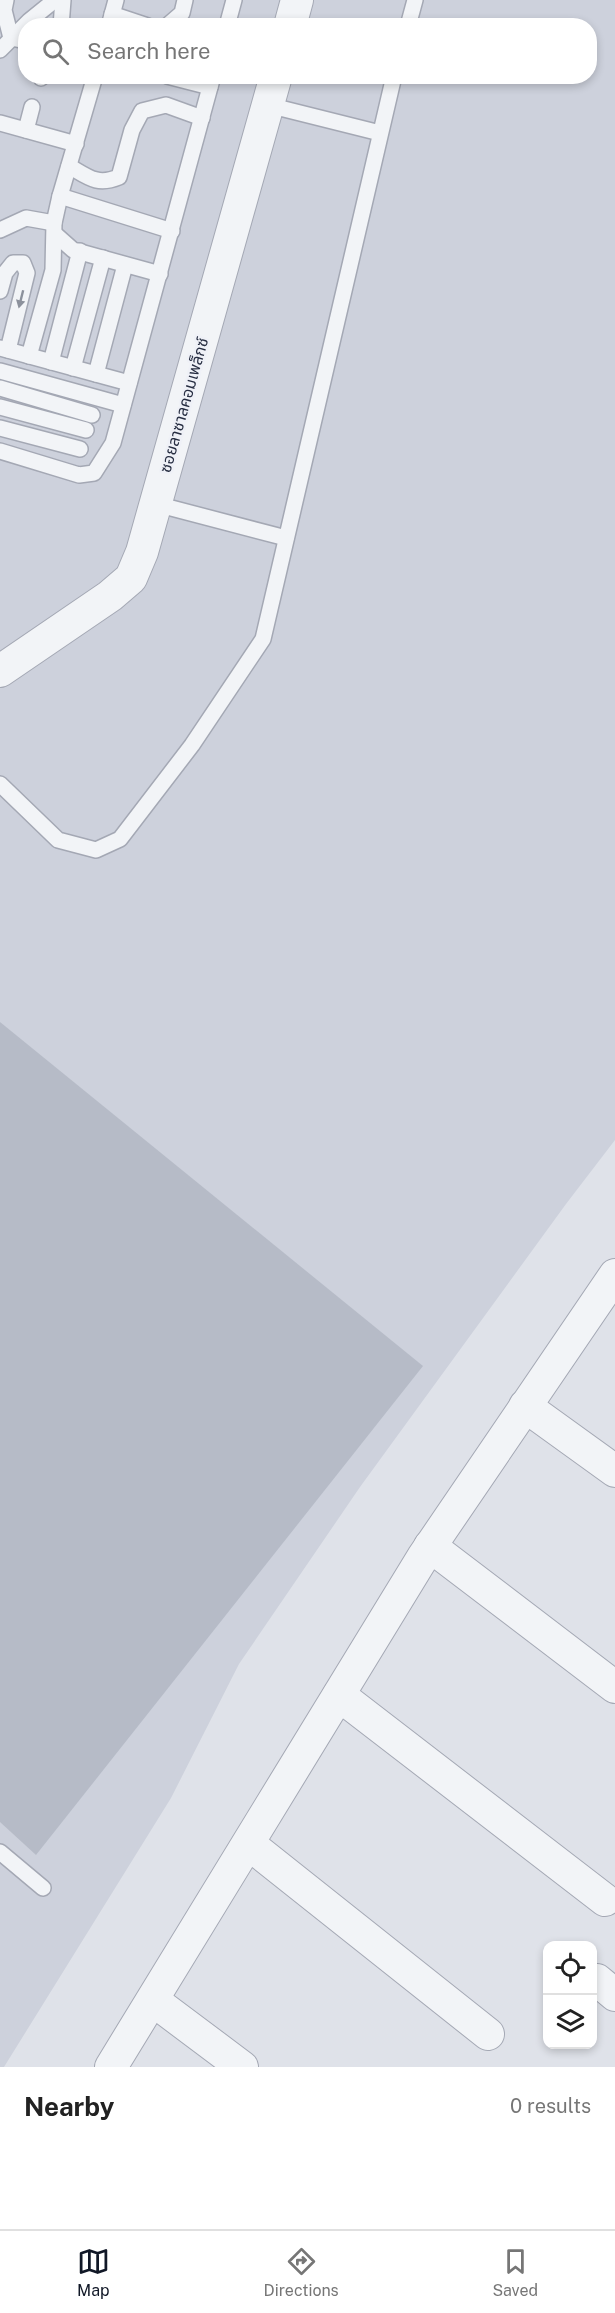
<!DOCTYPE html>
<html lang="en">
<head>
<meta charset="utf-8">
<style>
  body { margin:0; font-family:"Public Sans","Noto Sans Thai",sans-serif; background:#f6f6f6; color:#222 }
  .controls { position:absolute; right:18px; bottom:18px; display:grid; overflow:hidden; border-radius:12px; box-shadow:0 3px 9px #0003 }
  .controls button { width:54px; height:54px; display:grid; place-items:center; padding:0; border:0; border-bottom:2px solid #e0e0e0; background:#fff; color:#222; font:30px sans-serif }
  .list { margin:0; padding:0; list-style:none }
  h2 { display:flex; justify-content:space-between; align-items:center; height:78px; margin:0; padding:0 24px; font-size:26px }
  h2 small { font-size:20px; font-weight:400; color:#767676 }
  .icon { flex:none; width:33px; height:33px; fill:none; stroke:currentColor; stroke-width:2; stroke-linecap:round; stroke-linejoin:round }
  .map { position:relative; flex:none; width:615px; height:2067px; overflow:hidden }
  .search { position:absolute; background:#fff; box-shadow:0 3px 9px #0003; left:18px; right:18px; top:18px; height:66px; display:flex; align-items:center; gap:15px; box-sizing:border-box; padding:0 21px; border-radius:24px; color:#767676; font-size:22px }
  .sheet { height:162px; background:#fff }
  nav { display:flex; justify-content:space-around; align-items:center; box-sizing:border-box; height:84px; border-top:2px solid #e0e0e0; background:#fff; font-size:16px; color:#767676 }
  nav a { display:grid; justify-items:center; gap:3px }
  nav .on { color:#111827 }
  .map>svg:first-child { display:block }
  .built { fill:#cdd1dc; fill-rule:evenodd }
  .building { fill:#b6bbc7 }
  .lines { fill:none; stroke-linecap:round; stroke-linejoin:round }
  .service-casing { stroke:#a4a8b4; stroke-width:18 }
  .minor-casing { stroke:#a4a8b4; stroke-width:34 }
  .service { stroke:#f2f4f7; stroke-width:15 }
  .minor { stroke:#f2f4f7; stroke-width:32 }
  .oneway { fill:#8c919c }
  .labels { text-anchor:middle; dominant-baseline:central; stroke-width:5; stroke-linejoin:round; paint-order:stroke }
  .street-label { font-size:16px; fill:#272e42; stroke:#eff1f7 }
</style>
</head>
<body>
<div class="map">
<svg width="615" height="2067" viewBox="0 0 615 2067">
  <rect width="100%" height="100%" fill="#dfe2e9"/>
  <!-- built -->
  <path class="built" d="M0,0H615V1140L566,1204L360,1487L239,1664L171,1798L4,2067H0ZM26,26H590V76H26Z"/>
  <!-- building -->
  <path class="building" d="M0,1022L423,1366L36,1855L0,1822Z"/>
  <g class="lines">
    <!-- service casing -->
    <g class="service-casing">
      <g id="service">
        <path d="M6,0L4,10L11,38L26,41"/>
        <path d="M112,14L148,26"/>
        <path d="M61,26L63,0"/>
        <path d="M109,26L116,0"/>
        <path d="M167,26L182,13L185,0"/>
        <path d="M227,26L234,0"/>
        <path d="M408,26L415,0"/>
        <path d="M0,50L29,21L55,0"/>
        <path d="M167,76L210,87"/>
        <path d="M41,78V76"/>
        <path d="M268,105L380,133"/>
        <path d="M0,123L76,144"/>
        <path d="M26,130L32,107"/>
        <path d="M69,166C88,177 97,186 119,177L132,130L142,111L166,105L202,118"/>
        <path d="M60,196L172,231"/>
        <path d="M0,230L26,218L54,223"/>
        <path d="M55,234L73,250L160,274"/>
        <path d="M0,291L5,273L13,263H23L27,273L8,350"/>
        <path d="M0,348L129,383"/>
        <path d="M29,356L53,270L54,223L60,196L95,76"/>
        <path d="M51,362L80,251"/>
        <path d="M73,368L103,258"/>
        <path d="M0,371L123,405"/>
        <path d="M96,374L125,265"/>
        <path d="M0,388L92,415"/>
        <path d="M0,407L86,430"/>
        <path d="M0,428L80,449"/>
        <path d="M0,451L79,475L94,473L113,443L213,76"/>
        <path d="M156,504L286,538"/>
        <path d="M0,784L58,840L96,850L120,839L192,745L263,639L394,76"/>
        <path d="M0,1852L43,1888"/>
      </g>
    </g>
    <!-- minor casing -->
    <g class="minor-casing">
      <g id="minor">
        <path d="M290,26L297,0"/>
        <path d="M0,671L110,596L131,578L142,552L276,76"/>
        <path d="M525,1406L615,1471"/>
        <path d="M430,1546L615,1687"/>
        <path d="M339,1695L605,1900"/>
        <path d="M249,1844L488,2034"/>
        <path d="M597,1980L615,1995"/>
        <path d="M154,2001L242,2067"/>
        <path d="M111,2067L423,1557L615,1275"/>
      </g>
    </g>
    <!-- service -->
    <use href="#service" class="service"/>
    <!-- minor -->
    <use href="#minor" class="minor"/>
  </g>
  <!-- one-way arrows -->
  <defs><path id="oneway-solid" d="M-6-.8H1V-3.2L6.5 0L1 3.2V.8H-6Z" transform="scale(1.5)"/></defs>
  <use class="oneway" href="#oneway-solid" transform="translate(21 299) rotate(104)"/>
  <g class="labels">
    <!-- street labels -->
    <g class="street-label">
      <text transform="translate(184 405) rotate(-74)">ซอยลาซาลคอมเพล็กซ์</text>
    </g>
  </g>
</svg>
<div class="controls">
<button><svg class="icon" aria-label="locate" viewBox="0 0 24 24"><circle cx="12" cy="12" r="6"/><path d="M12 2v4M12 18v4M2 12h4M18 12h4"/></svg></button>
<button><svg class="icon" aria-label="layers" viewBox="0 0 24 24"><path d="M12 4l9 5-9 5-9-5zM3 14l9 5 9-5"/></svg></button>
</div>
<div class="search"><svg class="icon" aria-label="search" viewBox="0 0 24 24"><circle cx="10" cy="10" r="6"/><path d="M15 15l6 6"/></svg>Search here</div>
</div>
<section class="sheet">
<h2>Nearby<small>0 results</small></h2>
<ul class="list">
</ul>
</section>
<nav>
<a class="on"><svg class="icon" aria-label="map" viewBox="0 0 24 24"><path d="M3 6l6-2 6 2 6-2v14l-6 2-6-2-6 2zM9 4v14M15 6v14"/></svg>Map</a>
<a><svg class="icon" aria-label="directions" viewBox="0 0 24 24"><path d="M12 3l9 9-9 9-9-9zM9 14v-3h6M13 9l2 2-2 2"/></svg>Directions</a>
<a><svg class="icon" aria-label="saved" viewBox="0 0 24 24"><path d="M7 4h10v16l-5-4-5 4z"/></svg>Saved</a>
</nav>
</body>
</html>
